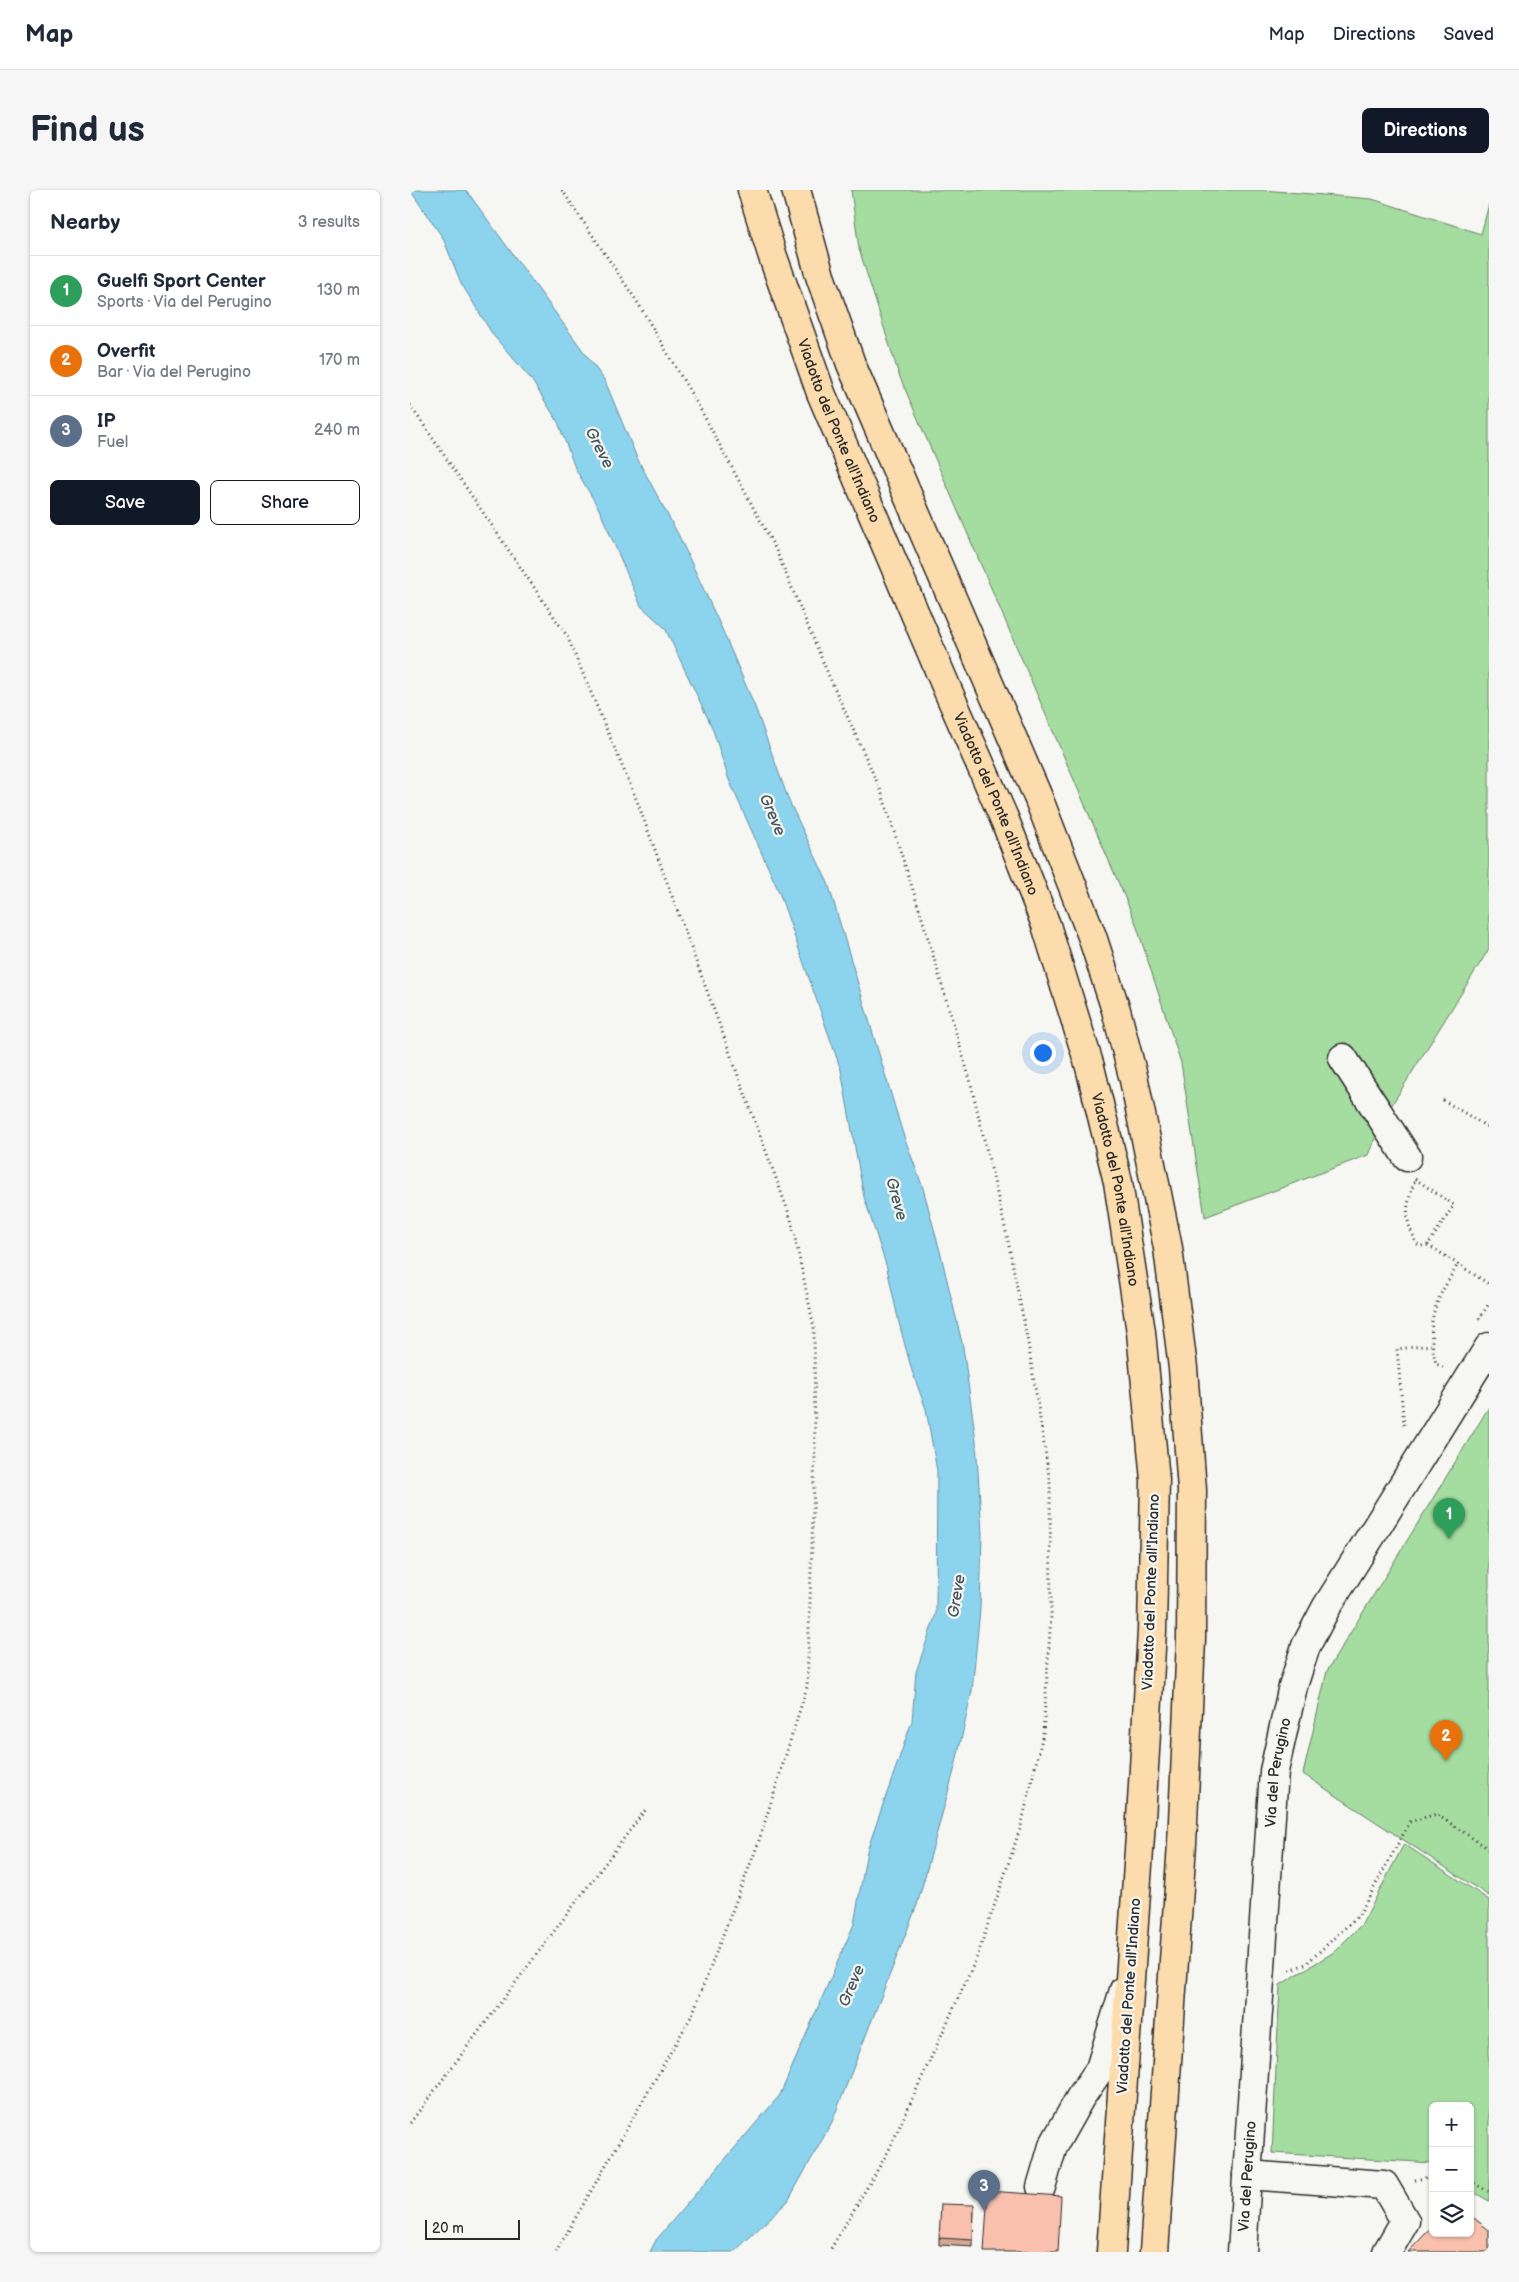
<!DOCTYPE html>
<html lang="en">
<head>
<meta charset="utf-8">
<style>
  body { margin:0; font-family:"Balsamiq Sans",sans-serif; background:#f6f6f7; color:#1f2937 }
  .controls { position:absolute; right:15px; bottom:15px; display:grid; overflow:hidden; border-radius:8px; box-shadow:0 1px 4px #0004 }
  .controls button { width:45px; height:45px; display:grid; place-items:center; padding:0; border:0; border-bottom:1px solid #e0e1e3; background:#fff; color:#1f2937; font:25px sans-serif }
  .scale { position:absolute; left:15px; bottom:12px; width:95px; box-sizing:border-box; padding-left:5px; border:2px solid #2b2b2b; border-top:0; font-size:14px; line-height:18px; white-space:nowrap; color:#2b2b2b; -webkit-text-stroke:4px #f6f6f2; paint-order:stroke }
  .you { position:absolute; left:632px; top:862px; width:18px; height:18px; margin:-12px; border:4px solid #fff; border-radius:50%; background:#1a73e8; box-shadow:0 0 0 8px #1a73e833 }
  .badge { display:grid; place-items:center; width:32px; height:32px; border-radius:50%; background:#111827; color:#fff; font-size:16px; font-weight:700 }
  .pin { position:absolute; translate:-50% -41px; filter:drop-shadow(0 1px 2px #0008) }
  .pin::after { content:''; position:absolute; top:26px; width:18px; height:15px; background:inherit; clip-path:polygon(0 0,100% 0,50% 100%) }
  .list { margin:0; padding:0; list-style:none }
  h2 { display:flex; justify-content:space-between; align-items:center; height:65px; margin:0; padding:0 20px; font-size:21px }
  h2 small { font-size:16px; font-weight:400; color:#747a83 }
  .list li { display:grid; grid-template-columns:32px 1fr auto; gap:15px; align-items:center; box-sizing:border-box; height:70px; padding:0 20px; border-top:1px solid #e0e1e3 }
  .list b { display:block; font-size:19px; white-space:nowrap }
  .list p { margin:0; font-size:16px; white-space:nowrap; color:#747a83 }
  .list em { font-size:16px; font-style:normal; color:#747a83 }
  .actions { display:flex; gap:10px; padding:15px 20px }
  .actions a { flex:1; padding:11px 0; border:1px solid #111827; border-radius:8px; text-align:center; font-size:18px; color:#111827 }
  .actions .main { background:#111827; color:#fff }
  .icon { flex:none; width:28px; height:28px; fill:none; stroke:currentColor; stroke-width:2; stroke-linecap:round; stroke-linejoin:round }
  .map { position:relative; flex:none; width:1079px; height:2062px; overflow:hidden; border-radius:8px }
  header { display:flex; align-items:center; gap:30px; box-sizing:border-box; height:70px; padding:0 25px; background:#fff; border-bottom:1px solid #e0e1e3 }
  header strong { font-size:24px }
  nav { display:flex; gap:28px; margin-inline-start:auto; font-size:18px }
  .intro { display:flex; align-items:center; justify-content:space-between; box-sizing:border-box; height:120px; padding:0 30px }
  h1 { margin:0; font-size:35px }
  .button { padding:12px 22px; border-radius:8px; background:#111827; color:#fff; font-size:18px; font-weight:700 }
  main { display:flex; gap:30px; padding:0 30px }
  aside { flex:1; background:#fff; border-radius:8px; box-shadow:0 1px 4px #0004 }
  .map>svg:first-child { display:block }
  .green { fill:#a5dca0; stroke:#688466 }
  .water { fill:#8cd4ee; stroke:#6590a0 }
  .lines { fill:none; stroke-linecap:round; stroke-linejoin:round }
  .minor-casing { stroke:#2b2b2b; stroke-width:31 }
  .highway-casing { stroke:#2b2b2b; stroke-width:31 }
  .path { stroke:#2b2b2b; stroke-width:3; stroke-dasharray:1 4; stroke-linecap:butt }
  .minor { stroke:#f6f6f2; stroke-width:28 }
  .highway { stroke:#fcdcac; stroke-width:28 }
  .wall { fill:#d6a695; stroke:#2b2b2b }
  .building { fill:#f9c1ad; stroke:#2b2b2b }
  .labels { text-anchor:middle; dominant-baseline:central; stroke-width:4.5; stroke-linejoin:round; paint-order:stroke }
  .street-label { font-size:15px; fill:#2b2b2b; stroke:#f6f6f2 }
  .water-label { font-size:16px; font-style:italic; fill:#43555c; stroke:#f6f6f2 }
</style>
</head>
<body>
<header>
<strong>Map</strong>
<nav><a>Map</a><a>Directions</a><a>Saved</a></nav>
</header>
<div class="intro"><h1>Find us</h1><a class="button">Directions</a></div>
<main>
<aside>
<h2>Nearby<small>3 results</small></h2>
<ul class="list">
<li><span class="badge" style="background:#2e9e5b">1</span><div><b>Guelfi Sport Center</b><p>Sports · Via del Perugino</p></div><em>130 m</em></li>
<li><span class="badge" style="background:#e8710a">2</span><div><b>Overfit</b><p>Bar · Via del Perugino</p></div><em>170 m</em></li>
<li><span class="badge" style="background:#5c6f8a">3</span><div><b>IP</b><p>Fuel</p></div><em>240 m</em></li>
</ul>
<div class="actions"><a class="main">Save</a><a>Share</a></div>
</aside>
<div class="map">
<svg width="1079" height="2062" viewBox="0 0 1079 2062">
  <rect width="100%" height="100%" fill="#f6f6f2"/>
  <filter id="ink" filterUnits="userSpaceOnUse"><feTurbulence type="fractalNoise" baseFrequency=".02" numOctaves="2"/><feDisplacementMap in="SourceGraphic" scale="10" xChannelSelector="R" yChannelSelector="G"/><feConvolveMatrix kernelMatrix="1 2 1 2 8 2 1 2 1" color-interpolation-filters="sRGB"/></filter>
  <g filter="url(#ink)">
    <!-- green -->
    <g class="green">
      <path d="M441,0H853L962,9L1071,44L1079,14V759L973,929L958,965L795,1027L771,873L725,731L489,185L449,59Z"/>
      <path d="M1079,1217V1706L893,1584L917,1481Z"/>
      <path d="M994,1654L1079,1710V2011L1060,2000V1916H1023V1973L862,1963L870,1795L924,1762L952,1734Z"/>
    </g>
    <!-- water -->
    <path class="water" d="M0,0H56L195,191L227,268L269,346L312,439L345,517L379,611L418,693L492,941L513,998L531,1065L553,1157L566,1251L572,1343L570,1419L562,1501L545,1577L507,1715L422,1932L378,2011L324,2062H240L246,2050L370,1905L444,1734L457,1661L502,1531L506,1482L526,1424L527,1281L516,1219L502,1181L489,1133L477,1078L454,1007L431,880L369,702L319,590L302,537L255,438L231,416L189,319L165,278L148,232L121,189L83,145L51,93L33,48Z"/>
    <g class="lines">
      <!-- minor casing -->
      <g class="minor-casing">
        <g id="minor">
          <path d="M933,868L997,967"/>
          <path d="M837,1985L974,1995L995,2031L977,2062"/>
          <path d="M631,1997L643,1956L670,1908L690,1879L714,1800"/>
          <path id="s1" d="M832,2062L864,1581L883,1496L896,1456L916,1418L1079,1157"/>
        </g>
      </g>
      <!-- highway casing -->
      <g class="highway-casing">
        <g id="highway">
          <path id="s2" d="M342,0L362,64L411,203L538,501L594,628L636,735L680,877L708,992L731,1142L745,1290L742,1441L730,1646L701,2062"/>
          <path d="M386,0L410,86L441,174L628,607L682,746L706,820L724,890L758,1058L773,1178L782,1300L781,1449L772,1654L744,2062"/>
        </g>
      </g>
      <!-- path -->
      <g class="path">
        <path d="M152,0L228,113L292,222L365,358L419,486L471,601L512,728L560,890L597,1046L618,1153L640,1292L641,1426L633,1544L611,1636L567,1767L478,1962L419,2062"/>
        <path d="M0,215L157,446L227,611L381,1029L404,1137L405,1265L397,1497L348,1654L282,1825L146,2062"/>
        <path d="M1033,910L1079,938"/>
        <path d="M1005,989L1044,1015L1018,1055L1010,1056C1005,1053 1004,1049 1002,1043C993,1023 999,1009 1005,989Z"/>
        <path d="M1018,1055L1079,1094"/>
        <path d="M1069,1129L1079,1114"/>
        <path d="M1033,1177L1026,1174C1015,1127 1025,1113 1048,1074"/>
        <path d="M994,1235L987,1159L1021,1155"/>
        <path d="M880,1780L896,1774L949,1725L1000,1632L1026,1624L1079,1659"/>
        <path d="M0,1933L236,1619"/>
        <path d="M1005,1990L1023,1986"/>
        <path d="M1060,1991L1079,2002"/>
      </g>
      <!-- minor -->
      <use href="#minor" class="minor"/>
      <!-- highway -->
      <use href="#highway" class="highway"/>
    </g>
    <!-- wall -->
    <path class="wall" d="M564,2015L563,2057L529,2055V2048Z"/>
    <!-- building -->
    <g class="building">
      <path d="M578,2001L651,2006L648,2062H574Z"/>
      <path d="M531,2014L564,2015L563,2050L529,2048Z"/>
      <path d="M1060,2025L1079,2040V2062H998L1023,2036V2043H1060Z"/>
    </g>
  </g>
  <g class="labels">
    <!-- street labels -->
    <g class="street-label">
      <text stroke="none"><textPath href="#s2" startOffset="256">Viadotto del Ponte all'Indiano</textPath></text>
      <text stroke="none"><textPath href="#s2" startOffset="661">Viadotto del Ponte all'Indiano</textPath></text>
      <text stroke="none"><textPath href="#s2" startOffset="1066">Viadotto del Ponte all'Indiano</textPath></text>
      <text transform="translate(741 1402) rotate(-88)">Viadotto del Ponte all'Indiano</text>
      <text stroke="none"><textPath href="#s1" startOffset="481">Via del Perugino</textPath></text>
      <text transform="translate(719 1806) rotate(-86)">Viadotto del Ponte all'Indiano</text>
      <text stroke="none"><textPath href="#s1" startOffset="76">Via del Perugino</textPath></text>
    </g>
    <!-- water labels -->
    <g class="water-label">
      <text transform="translate(189 258) rotate(63)">Greve</text>
      <text transform="translate(362 625) rotate(67)">Greve</text>
      <text transform="translate(486 1009) rotate(75)">Greve</text>
      <text transform="translate(547 1406) rotate(-81)">Greve</text>
      <text transform="translate(442 1796) rotate(-67)">Greve</text>
    </g>
  </g>
</svg>
<div class="controls">
<button>+</button>
<button>−</button>
<button><svg class="icon" aria-label="layers" viewBox="0 0 24 24"><path d="M12 4l9 5-9 5-9-5zM3 14l9 5 9-5"/></svg></button>
</div>
<div class="scale">20 m</div>
<div class="you"></div>
<div class="pin badge" style="left:1039px;top:1349px;background:#2e9e5b">1</div>
<div class="pin badge" style="left:1036px;top:1571px;background:#e8710a">2</div>
<div class="pin badge" style="left:574px;top:2021px;background:#5c6f8a">3</div>
</div>
</main>
</body>
</html>
